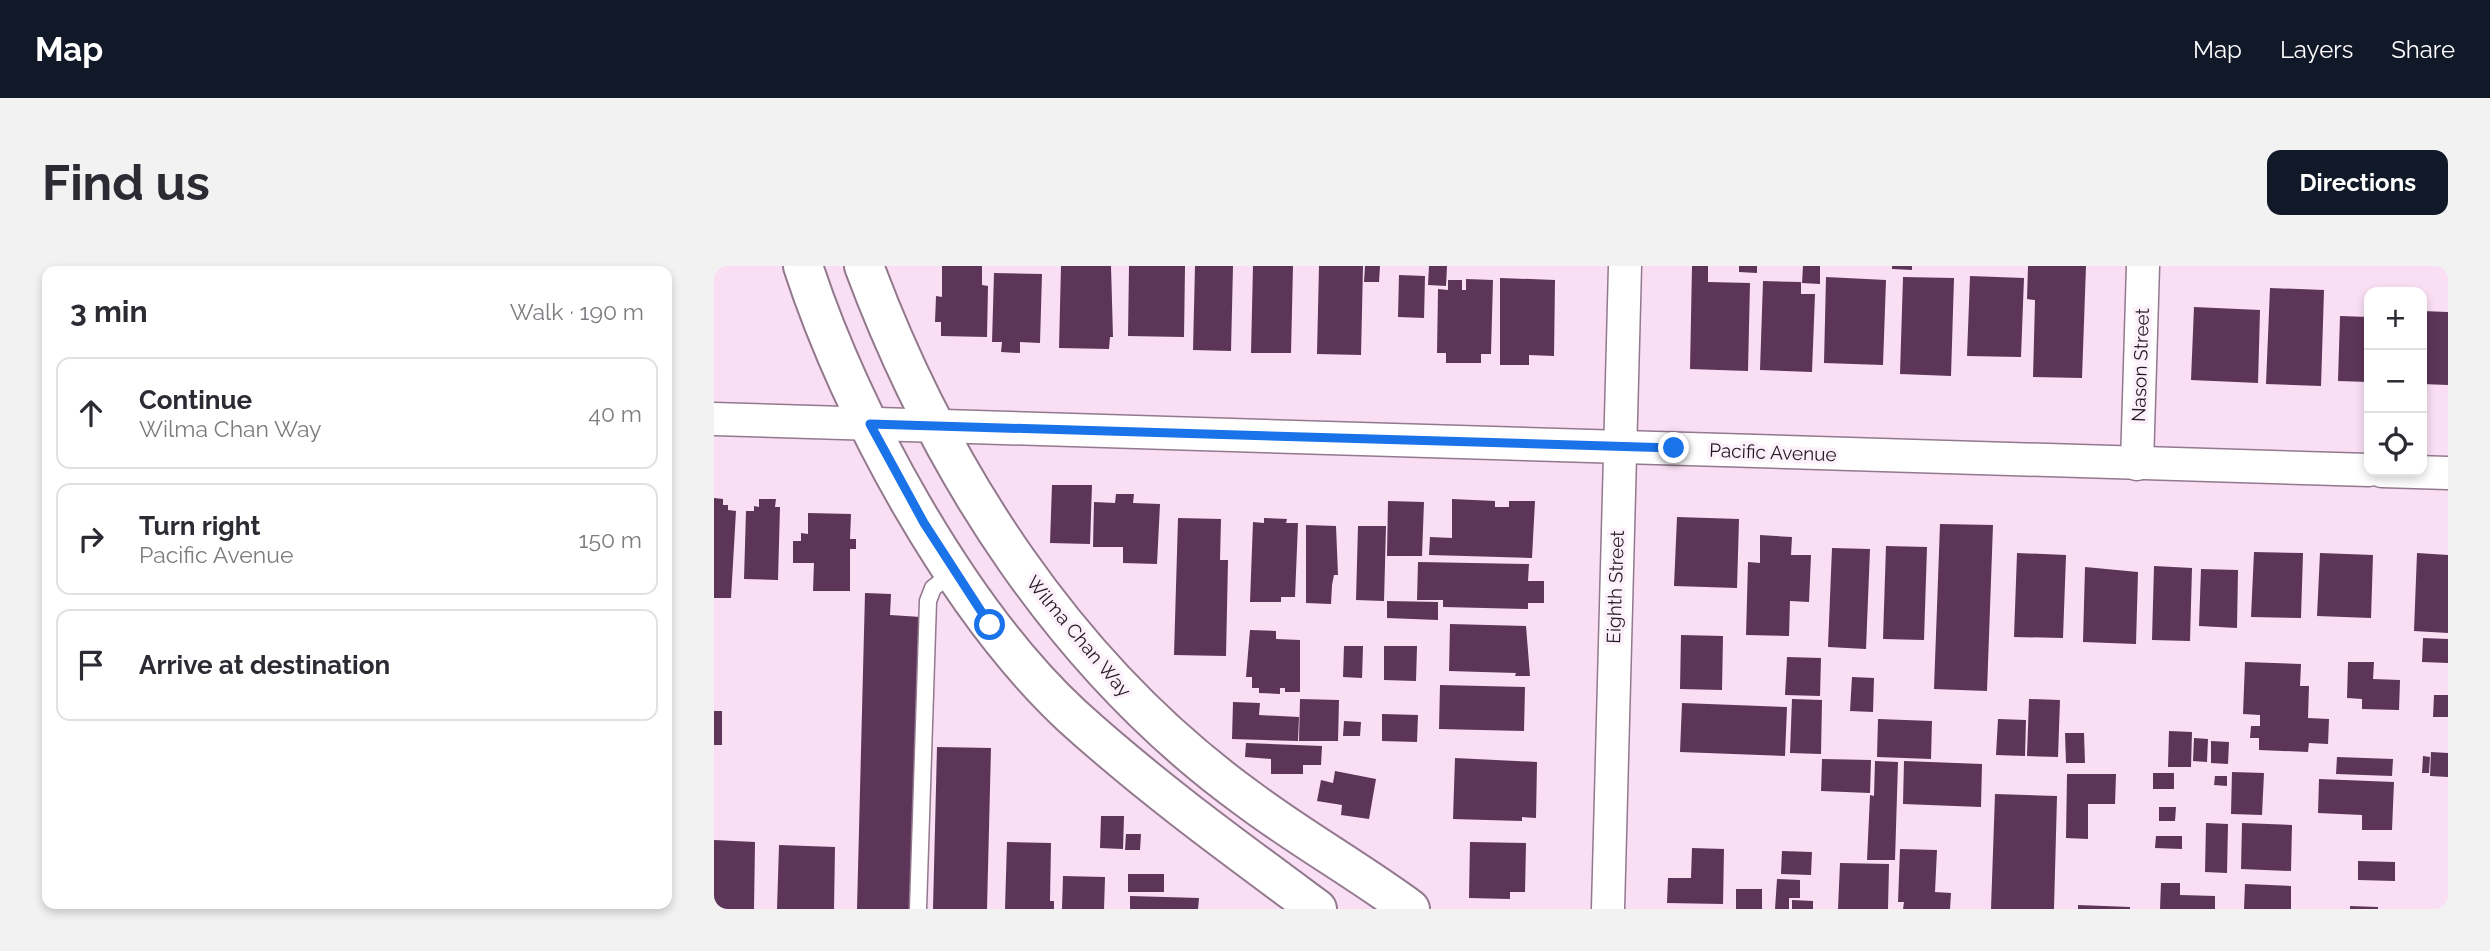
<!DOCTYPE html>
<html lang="en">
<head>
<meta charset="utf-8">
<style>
  body { margin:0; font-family:Raleway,sans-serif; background:#f2f2f3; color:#2b2b33 }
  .controls { position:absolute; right:21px; top:21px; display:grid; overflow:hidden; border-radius:14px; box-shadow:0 4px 10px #0003 }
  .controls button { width:63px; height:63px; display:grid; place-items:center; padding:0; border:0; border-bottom:2px solid #e1e1e2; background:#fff; color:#2b2b33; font:35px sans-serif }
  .stop { position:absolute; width:21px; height:21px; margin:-16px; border:5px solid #1a73e8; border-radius:50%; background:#fff }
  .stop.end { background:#1a73e8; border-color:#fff; box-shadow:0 2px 7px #0008 }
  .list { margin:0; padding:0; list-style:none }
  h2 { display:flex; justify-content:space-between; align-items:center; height:91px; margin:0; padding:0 28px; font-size:30px }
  h2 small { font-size:23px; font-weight:400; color:#7c7c81 }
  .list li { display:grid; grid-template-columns:46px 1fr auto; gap:21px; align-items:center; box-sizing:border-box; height:112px; margin:0 14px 14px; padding:0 14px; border:2px solid #e1e1e2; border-radius:14px }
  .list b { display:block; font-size:26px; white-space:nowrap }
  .list p { margin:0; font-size:23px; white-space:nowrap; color:#7c7c81 }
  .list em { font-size:23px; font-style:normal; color:#7c7c81 }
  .icon { flex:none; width:38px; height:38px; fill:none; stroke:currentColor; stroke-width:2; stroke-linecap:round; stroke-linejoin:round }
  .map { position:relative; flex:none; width:1734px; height:643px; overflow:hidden; border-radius:14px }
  header { display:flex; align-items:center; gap:42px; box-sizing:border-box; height:98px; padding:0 35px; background:#111827; color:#fff }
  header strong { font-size:33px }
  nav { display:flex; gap:38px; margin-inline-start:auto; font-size:24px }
  .intro { display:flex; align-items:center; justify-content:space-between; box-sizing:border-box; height:168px; padding:0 42px }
  h1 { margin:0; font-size:49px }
  .button { padding:18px 32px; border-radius:14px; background:#111827; color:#fff; font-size:24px; font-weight:700 }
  main { display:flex; gap:42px; padding:0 42px }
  aside { flex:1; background:#fff; border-radius:14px; box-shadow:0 4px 10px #0003 }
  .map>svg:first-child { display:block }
  .building { fill:#5d3558 }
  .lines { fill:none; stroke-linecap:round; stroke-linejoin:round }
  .lane-casing { stroke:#92798d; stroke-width:19 }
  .street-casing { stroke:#92798d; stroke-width:35 }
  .secondary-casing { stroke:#92798d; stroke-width:42 }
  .lane { stroke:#fff; stroke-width:16 }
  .street { stroke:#fff; stroke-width:32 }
  .secondary { stroke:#fff; stroke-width:38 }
  .route { stroke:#1a73e8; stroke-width:9 }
  .labels { text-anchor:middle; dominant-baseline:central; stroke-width:7; stroke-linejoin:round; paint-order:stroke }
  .street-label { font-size:19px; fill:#231a22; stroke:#fcf1fa }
</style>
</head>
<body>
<header>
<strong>Map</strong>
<nav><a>Map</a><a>Layers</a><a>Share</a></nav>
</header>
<div class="intro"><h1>Find us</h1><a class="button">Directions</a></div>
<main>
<aside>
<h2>3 min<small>Walk · 190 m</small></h2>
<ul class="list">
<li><svg class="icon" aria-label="ahead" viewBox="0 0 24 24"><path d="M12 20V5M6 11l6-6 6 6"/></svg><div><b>Continue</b><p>Wilma Chan Way</p></div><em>40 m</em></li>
<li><svg class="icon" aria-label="right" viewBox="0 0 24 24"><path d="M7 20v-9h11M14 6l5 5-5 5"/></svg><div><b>Turn right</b><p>Pacific Avenue</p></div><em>150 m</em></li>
<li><svg class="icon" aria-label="arrive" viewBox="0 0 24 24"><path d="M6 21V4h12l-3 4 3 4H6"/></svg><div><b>Arrive at destination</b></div></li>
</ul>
</aside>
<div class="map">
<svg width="1734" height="643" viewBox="0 0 1734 643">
  <rect width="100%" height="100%" fill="#f9def4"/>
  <!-- building -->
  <g class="building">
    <path d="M228,0H268V19L274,20L273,71L227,70V56H221L222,30L228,31Z"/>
    <path d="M347,0H397L399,71H396L395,83L345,82Z"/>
    <path d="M415,0H471L470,71L414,70Z"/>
    <path d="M481,0H519L517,85L479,84Z"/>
    <path d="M539,0H579L577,87H537Z"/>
    <path d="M605,0H649L647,89L603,88Z"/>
    <path d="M651,0H666L665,16H650Z"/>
    <path d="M715,0H733L732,20L714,19Z"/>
    <path d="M978,0H994V16L1036,17L1034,105L976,103Z"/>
    <path d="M1025,0H1043V7L1025,6Z"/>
    <path d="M1089,0H1106V18L1088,17Z"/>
    <path d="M1178,0H1198V4L1178,3Z"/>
    <path d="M1314,0H1372L1368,112L1319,111L1321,34L1313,33Z"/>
    <path d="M280,7L328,8L326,77L306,76V87L287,86L288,76H278Z"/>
    <path d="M685,9L711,10L710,52L684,51Z"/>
    <path d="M1256,10L1310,12L1307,91L1253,90Z"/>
    <path d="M1112,11L1172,14L1169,99L1110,97Z"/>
    <path d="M1189,11L1240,12L1237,110L1186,108Z"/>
    <path d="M786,12L841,14L840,90L815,89V99H786Z"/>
    <path d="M752,13L779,14L777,88H767V97H732V87H723L724,23L734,24V14H748V24H752Z"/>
    <path d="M1049,15L1087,16V28H1101L1098,106L1046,104Z"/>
    <path d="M1556,22L1610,24L1607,120L1552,118Z"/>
    <path d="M1480,41L1546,44L1544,117L1477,114Z"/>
    <path d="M1708,45L1734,46V119L1708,118Z"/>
    <path d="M1626,50L1655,51V116L1624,115Z"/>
    <path d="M338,219H378L376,278L336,277Z"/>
    <path d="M402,228H420L419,237L446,238L443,298L409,297V281H379L380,236L401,237Z"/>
    <path d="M0,232L9,233V239H14V244L22,245L17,332H0Z"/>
    <path d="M45,233H62L61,241H66L64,314L30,313L32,245H40V240L45,241Z"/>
    <path d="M738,233L781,235V241H795V235H821L818,292L715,289L716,271L738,272Z"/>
    <path d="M674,235L710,236L708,290H673Z"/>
    <path d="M94,247L137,248L136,273H142V283H136V325H99L100,297H79V275H87V267L94,268Z"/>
    <path d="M963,251L1025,253L1023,322L960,320Z"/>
    <path d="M464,252L507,253L506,294H514L512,390L460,389Z"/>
    <path d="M550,252L573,253L572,257H584L581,331H567V336H536L539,256L550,257Z"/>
    <path d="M1226,258L1279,259L1273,425L1220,423Z"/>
    <path d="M592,259L622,260L624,309H620L618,319L617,338L592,337Z"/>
    <path d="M644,260H672L670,335L642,334Z"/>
    <path d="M1046,269L1078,271L1077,289H1097L1095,336L1076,335L1075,370L1032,369L1034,296L1046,297Z"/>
    <path d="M1172,280L1213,281L1210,374L1169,373Z"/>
    <path d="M1118,282L1156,283L1152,383L1114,381Z"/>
    <path d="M1540,286L1589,287L1587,352L1537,351Z"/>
    <path d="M1303,287L1352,289L1349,372L1300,371Z"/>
    <path d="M1606,287L1659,289L1657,352L1603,350Z"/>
    <path d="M1703,287L1734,289V367L1700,365Z"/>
    <path d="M704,296L815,298L814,315H830V337H814V343L729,341V334H703Z"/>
    <path d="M1440,300L1478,302L1476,375L1438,374Z"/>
    <path d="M1371,301L1424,306L1422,378L1369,376Z"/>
    <path d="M1487,303L1524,304L1523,362L1485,360Z"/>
    <path d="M151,327L177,328L176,349L207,351L199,643H143Z"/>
    <path d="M673,335L724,336V354L673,352Z"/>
    <path d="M736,358L812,360L816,410H801L802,407L735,405Z"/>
    <path d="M536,364L562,365V373L586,374V426H571V422H566V428L545,427V422H538V411H532Z"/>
    <path d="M967,369L1009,370L1008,424L966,423Z"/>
    <path d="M1709,372L1734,373V397L1708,396Z"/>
    <path d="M630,380H649L648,412L629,411Z"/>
    <path d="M670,380H703L702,415L670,414Z"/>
    <path d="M1073,391L1107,392L1106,430L1071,429Z"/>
    <path d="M1531,396L1587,398L1586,420H1595L1594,452L1615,453L1614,478L1595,477L1594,486L1545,484V472H1536L1537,460H1546V449L1529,448Z"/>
    <path d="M1634,396H1660L1659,413L1686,414L1685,444L1648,443V433L1633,432Z"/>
    <path d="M1138,411L1160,412L1159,446L1136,445Z"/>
    <path d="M726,419L811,421L810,465L725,463Z"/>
    <path d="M1720,429H1734V451H1719Z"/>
    <path d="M586,433L625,434L624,475H585Z"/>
    <path d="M1078,433L1108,434L1107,488L1076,487Z"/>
    <path d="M1315,433L1346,434L1344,491L1313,490Z"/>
    <path d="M519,436L546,437L545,449L585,451L584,475L518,473Z"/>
    <path d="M968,437L1073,441L1071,490L966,486Z"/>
    <rect x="0" y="445" width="8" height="34"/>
    <path d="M668,448L704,449L703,476L668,475Z"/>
    <path d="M1164,453L1218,455L1217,493L1163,491Z"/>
    <path d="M1284,453L1312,454L1311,490L1282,489Z"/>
    <path d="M630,455L647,456L646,470H629Z"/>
    <path d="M1455,465L1478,466L1477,501H1454Z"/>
    <path d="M1351,467H1370L1371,497H1352Z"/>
    <path d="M1480,472L1494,473L1493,496L1479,495Z"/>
    <path d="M1497,475L1515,476L1514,498L1497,497Z"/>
    <path d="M532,477L608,480L607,499H589V508H557V493L531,491Z"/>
    <path d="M223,481L277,482L273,643H219Z"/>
    <path d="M1717,486L1734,487V511L1716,510Z"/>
    <path d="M1709,490L1716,491L1715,507H1708Z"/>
    <path d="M1623,491L1679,493L1678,510L1622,508Z"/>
    <path d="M741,492L823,496L822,552L808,551V555L739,553Z"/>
    <path d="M1108,493L1157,494L1156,527L1107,525Z"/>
    <path d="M1161,495L1184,496L1181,594H1153L1156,529L1160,530Z"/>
    <path d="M1190,495L1268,498L1267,541L1189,538Z"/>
    <path d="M621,505L662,513L655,553L627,549L628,539L603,535L607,514L619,517Z"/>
    <path d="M1518,506L1550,507L1548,549L1517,548Z"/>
    <rect x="1439" y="507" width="21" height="16"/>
    <path d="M1353,508H1402L1401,538H1374V573L1352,572Z"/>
    <path d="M1501,510H1513V520L1500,519Z"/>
    <path d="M1605,513L1680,516L1678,564H1648V549L1604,547Z"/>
    <path d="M1281,528L1343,530L1340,643H1277Z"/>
    <path d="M1445,541H1462L1461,555H1445Z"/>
    <path d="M387,550H410L409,583L386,582Z"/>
    <path d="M1492,557L1514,558L1513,607L1491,606Z"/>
    <path d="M1528,557L1578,559L1577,605L1527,603Z"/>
    <path d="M412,568H427L426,584H411Z"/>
    <path d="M1442,570H1468V583L1441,582Z"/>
    <path d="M0,574L41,576L40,643H0Z"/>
    <path d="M293,576L337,577L336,635H340V643H291Z"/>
    <path d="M756,576L812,577L811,626H796V633L755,632Z"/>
    <path d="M65,579L121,581L120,643H63Z"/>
    <path d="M978,582L1010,583L1009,638L953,637L954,612H977Z"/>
    <path d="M1186,583L1223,584L1221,626L1237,627L1236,643H1189L1190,636H1184Z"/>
    <path d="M1068,585L1098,586L1097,609L1067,608Z"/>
    <path d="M1644,595L1681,596V615L1644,614Z"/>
    <path d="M1126,597L1175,598L1174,643H1124Z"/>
    <rect x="414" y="608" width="36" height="18"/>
    <path d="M349,610L391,611L390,643H348Z"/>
    <path d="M1063,613L1086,614V632H1075V643H1061Z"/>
    <path d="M1447,617H1466V629L1501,630V643H1446Z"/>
    <path d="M1531,618L1577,620V643H1530Z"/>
    <rect x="1022" y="623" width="26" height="20"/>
    <path d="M416,630L485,632L484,643H416Z"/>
    <path d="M1078,634L1099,635V643H1078Z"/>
    <path d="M1364,639L1416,641V643H1364Z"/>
    <path d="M1636,640L1664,641V643H1636Z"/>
  </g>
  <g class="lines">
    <!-- lane casing -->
    <g class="lane-casing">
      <path id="lane" d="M204,643L214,335L219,322L241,305"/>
    </g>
    <!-- street casing -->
    <g class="street-casing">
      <g id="street">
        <path d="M0,153L1655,204"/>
        <path d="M1423,198L1429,0"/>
        <path d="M1668,205L1734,207"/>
        <path d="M894,643L911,0"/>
      </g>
    </g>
    <!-- secondary casing -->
    <g class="secondary-casing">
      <g id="secondary">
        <path d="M89,0C137,148 244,344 358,450C435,520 519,581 603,643"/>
        <path d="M150,0C227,207 353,402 534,533C586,572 643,604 696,643"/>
      </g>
    </g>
    <!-- lane -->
    <use href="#lane" class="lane"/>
    <!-- street -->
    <use href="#street" class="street"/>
    <!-- secondary -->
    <use href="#secondary" class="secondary"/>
  </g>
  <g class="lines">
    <!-- route -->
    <path class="route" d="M276,359L210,257L156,158L960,182"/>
  </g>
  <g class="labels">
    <!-- street labels -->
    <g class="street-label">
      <text transform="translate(1426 99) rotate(-88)">Nason Street</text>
      <text transform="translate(1059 186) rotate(2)">Pacific Avenue</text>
      <text transform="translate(901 321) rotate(-88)">Eighth Street</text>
      <text transform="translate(365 370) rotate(50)">Wilma Chan Way</text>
    </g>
  </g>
</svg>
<div class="controls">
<button>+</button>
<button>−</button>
<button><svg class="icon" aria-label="locate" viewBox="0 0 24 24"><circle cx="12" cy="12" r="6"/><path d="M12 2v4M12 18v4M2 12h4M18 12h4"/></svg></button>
</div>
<div class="stop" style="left:276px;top:359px"></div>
<div class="stop end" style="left:960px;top:182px"></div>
</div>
</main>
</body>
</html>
